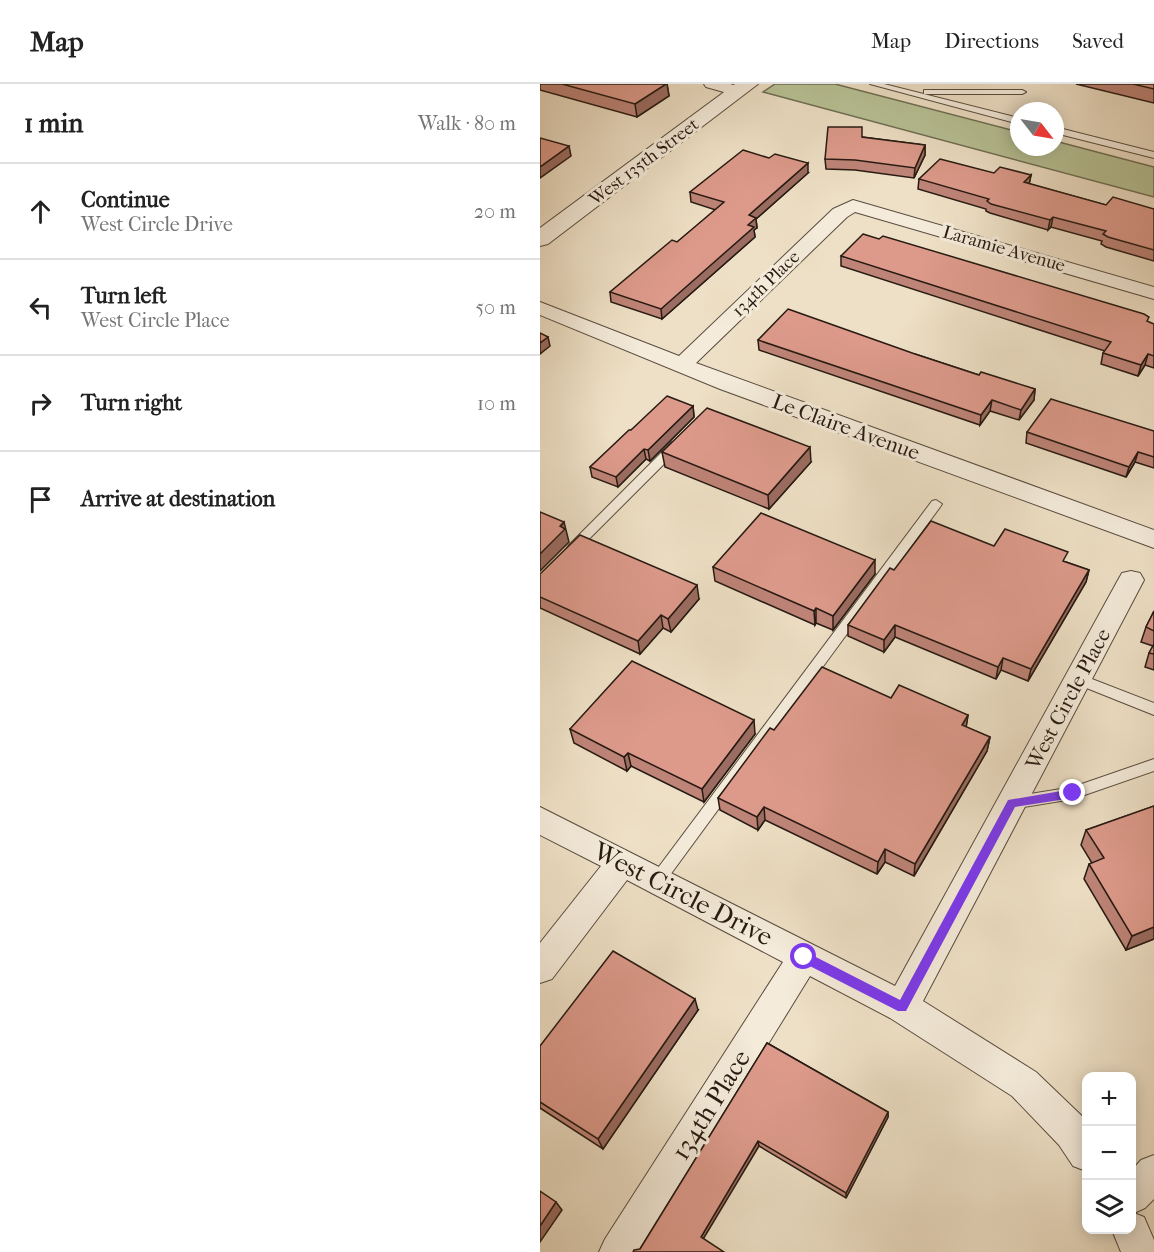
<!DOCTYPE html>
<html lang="en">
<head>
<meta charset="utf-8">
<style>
  body { margin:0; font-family:"IM FELL French Canon",serif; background:#f6f6f6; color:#222 }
  .controls { position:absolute; right:18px; bottom:18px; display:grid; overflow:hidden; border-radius:12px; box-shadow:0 3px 15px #0003 }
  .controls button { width:54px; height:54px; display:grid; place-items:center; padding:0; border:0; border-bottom:2px solid #e0e0e0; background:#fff; color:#222; font:30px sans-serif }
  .compass { position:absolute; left:470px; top:18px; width:54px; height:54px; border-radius:50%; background:#fff; box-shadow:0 3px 15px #0003; rotate:121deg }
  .stop { position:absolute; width:18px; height:18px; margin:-14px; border:4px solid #7c3aed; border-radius:50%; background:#fff }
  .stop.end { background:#7c3aed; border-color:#fff; box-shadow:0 2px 6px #0008 }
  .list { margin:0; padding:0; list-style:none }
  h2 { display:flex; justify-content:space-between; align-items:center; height:78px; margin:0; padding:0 24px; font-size:26px }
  h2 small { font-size:20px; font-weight:400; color:#767676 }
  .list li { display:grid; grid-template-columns:39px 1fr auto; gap:18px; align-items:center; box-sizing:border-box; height:96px; padding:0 24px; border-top:2px solid #e0e0e0 }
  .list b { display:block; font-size:22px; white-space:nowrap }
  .list p { margin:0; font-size:20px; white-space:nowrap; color:#767676 }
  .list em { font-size:20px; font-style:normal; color:#767676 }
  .icon { flex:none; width:33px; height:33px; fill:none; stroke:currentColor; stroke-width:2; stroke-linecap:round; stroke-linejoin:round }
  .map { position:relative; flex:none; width:614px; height:1168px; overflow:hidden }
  header { display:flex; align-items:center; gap:36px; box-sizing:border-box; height:84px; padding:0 30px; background:#fff; border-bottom:2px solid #e0e0e0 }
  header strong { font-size:28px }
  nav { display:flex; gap:33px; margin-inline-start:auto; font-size:21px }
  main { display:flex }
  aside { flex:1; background:#fff }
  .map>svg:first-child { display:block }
  .green { fill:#b7c296; stroke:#6f6e54; stroke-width:1.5 }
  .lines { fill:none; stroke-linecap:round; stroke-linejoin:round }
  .service-casing { stroke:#594c3f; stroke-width:2 }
  .minor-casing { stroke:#594c3f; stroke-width:2 }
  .tertiary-casing { stroke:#594c3f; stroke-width:2 }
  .service { fill:#f4ebda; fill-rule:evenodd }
  .minor { fill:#f4ebda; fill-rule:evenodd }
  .tertiary { fill:#f4ebda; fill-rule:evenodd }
  .wall { fill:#be8478; stroke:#271a12; stroke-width:1.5 }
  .shaded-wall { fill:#9b6c61; stroke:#271a12; stroke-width:1.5 }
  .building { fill:#dd9a8b; stroke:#271a12; stroke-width:1.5 }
  .route { fill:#7c3aed }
  .labels { text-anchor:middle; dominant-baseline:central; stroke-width:6; stroke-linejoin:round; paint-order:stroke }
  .far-street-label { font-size:18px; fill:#271a12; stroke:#f4ebda }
  .street-label { font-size:21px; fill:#271a12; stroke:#f4ebda }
  .near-street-label { font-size:26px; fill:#271a12; stroke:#f4ebda }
</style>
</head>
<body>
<header>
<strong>Map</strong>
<nav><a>Map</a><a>Directions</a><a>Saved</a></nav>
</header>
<main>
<aside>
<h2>1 min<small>Walk · 80 m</small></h2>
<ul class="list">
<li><svg class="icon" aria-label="ahead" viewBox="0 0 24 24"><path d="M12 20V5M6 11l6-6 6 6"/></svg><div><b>Continue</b><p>West Circle Drive</p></div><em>20 m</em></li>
<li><svg class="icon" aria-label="left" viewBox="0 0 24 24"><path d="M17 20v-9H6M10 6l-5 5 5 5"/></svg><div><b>Turn left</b><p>West Circle Place</p></div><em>50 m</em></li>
<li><svg class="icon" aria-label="right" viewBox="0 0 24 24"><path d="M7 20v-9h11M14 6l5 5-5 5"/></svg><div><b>Turn right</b></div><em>10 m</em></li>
<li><svg class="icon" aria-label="arrive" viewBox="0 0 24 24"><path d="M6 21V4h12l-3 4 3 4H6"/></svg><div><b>Arrive at destination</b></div></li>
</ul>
</aside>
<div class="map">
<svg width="614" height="1168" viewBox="0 0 614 1168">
  <rect width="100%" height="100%" fill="#eee0c6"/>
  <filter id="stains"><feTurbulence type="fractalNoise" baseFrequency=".00333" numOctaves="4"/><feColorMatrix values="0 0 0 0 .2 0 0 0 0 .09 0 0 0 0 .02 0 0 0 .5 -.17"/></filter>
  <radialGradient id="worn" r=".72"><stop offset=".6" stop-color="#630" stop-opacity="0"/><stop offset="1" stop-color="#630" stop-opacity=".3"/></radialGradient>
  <!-- green -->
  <path class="green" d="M235,0H295L479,48V63H515V57L614,83V113L223,8Z"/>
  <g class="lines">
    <!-- service casing -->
    <g class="service-casing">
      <g id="service">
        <path d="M330,0H344L479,34V40Z"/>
        <path d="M384,6H482L486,8L482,10H384Z"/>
        <path d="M515,43L614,68V74L515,49Z"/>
        <path d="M136,357L142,361L140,364L37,467H29L27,464L29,461L132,358Z"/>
        <path d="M396,416L402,420L400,423L122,802L117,804L112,802L109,797L112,792L392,417Z"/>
        <path d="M539,590L614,619V631L534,599L532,595L534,591Z"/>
        <path d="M614,675V687L533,715L472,725L467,723L465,719L467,715L472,713L533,703Z"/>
      </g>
    </g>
    <!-- minor casing -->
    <g class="minor-casing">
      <g id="minor">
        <path d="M164,0H190L204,4L206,7L198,12L166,3Z"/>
        <path d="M313,116L614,203V215L315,128L307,133L156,279L614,446V464L180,305L0,231V218L139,272L293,125Z"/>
        <path d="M591,487L600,489L604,496L383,917L496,988L545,1035L546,1087L533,1082L519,1061L472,1012L350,934L270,892L100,1168H59L65,1155L243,878L87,796L12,895L0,899V859L61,782L0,751V723L355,902L578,496L582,489Z"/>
        <path d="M614,1071V1115L605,1124L594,1129L604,1133L614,1156V1168H581L572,1146H592V1086L601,1076Z"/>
      </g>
    </g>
    <!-- tertiary casing -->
    <g class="tertiary-casing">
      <path id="tertiary" d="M195,0H218L8,160L0,162V144Z"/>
    </g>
    <!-- service -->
    <use href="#service" class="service"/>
    <!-- minor -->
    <use href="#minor" class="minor"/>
    <!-- tertiary -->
    <use href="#tertiary" class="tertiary"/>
  </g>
  <!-- wall -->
  <g class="wall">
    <path d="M0,0H127L129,12L97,33L0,6Z"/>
    <path d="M536,0H614V19Z"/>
    <path d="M322,53L385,61V71L374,94L315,86L286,85L285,75Z"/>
    <path d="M268,89L216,135L217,144L214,146L215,153L122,235L71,218L70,208L137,158L176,126L151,118L150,108Z"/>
    <path d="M454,89L491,91L489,100L566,121L614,125V177L566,163L561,160L562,157L511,143L508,146L450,129L446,127V125L378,105L379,95Z"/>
    <path d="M301,172L614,240V284L605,281L598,292L561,280L563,269L565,267L301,182Z"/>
    <path d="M218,256L375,270L439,291L495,305L494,316L479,336L450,327L440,341L219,266Z"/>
    <path d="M153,322L154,333L110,377L106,375L78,403L52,393L50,383L91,346Z"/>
    <path d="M614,347V384L595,378L586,393L486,359L487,348Z"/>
    <path d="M122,368L271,378L229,425L125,383Z"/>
    <path d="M454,462L526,478L549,486L546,498L488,597L461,586L456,595L355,553L344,568L308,552V541L354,486Z"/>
    <path d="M173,483L335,490L293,546L276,539L275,541L175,497Z"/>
    <path d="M0,490L159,515L131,548L123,544L100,570L0,524Z"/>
    <path d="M614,527V586L605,583L609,569L613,562L601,558L606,543Z"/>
    <path d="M351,614L428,631L426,643L450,653L447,667L374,792L345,778L337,790L225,736L218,746L180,726L178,714L234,646Z"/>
    <path d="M30,645L215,650L164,718L91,682L87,687L34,659Z"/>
    <path d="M614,722V855L586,866L544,795L549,780L552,779L541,761L546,746Z"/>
    <path d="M158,926L63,1065L0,1024V962Z"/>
    <path d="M227,959L348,1028V1033L306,1114L219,1062L100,1165Z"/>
  </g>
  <!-- shaded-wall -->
  <g class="shaded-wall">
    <path d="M126,0H127L129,12L97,33L95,20Z"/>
    <path d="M385,61V71L374,94L375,84Z"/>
    <path d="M29,62L31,72L0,94V83Z"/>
    <path d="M268,79V89L216,135L217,144L214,146L215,153L122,235L121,225L209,131Z"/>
    <path d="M491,91L489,101L484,98Z"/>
    <path d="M513,133L511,143L508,146L510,136Z"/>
    <path d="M8,253L10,262L0,270V259Z"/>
    <path d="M608,270L605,281L598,292L601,281Z"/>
    <path d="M495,305L494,316L479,336L481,326Z"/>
    <path d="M452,316L450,327L440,341L441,331Z"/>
    <path d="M153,322L154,333L110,377L108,366Z"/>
    <path d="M270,363L271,378L229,425L228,411Z"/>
    <path d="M104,365L106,375L78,403L76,393Z"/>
    <path d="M598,368L595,378L586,393L589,383Z"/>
    <path d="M24,438L29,458L0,487V470Z"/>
    <path d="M335,476V490L293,546V532Z"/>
    <path d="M549,486L546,498L488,597L491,585Z"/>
    <path d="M157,501L159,515L131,548L128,535Z"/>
    <path d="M276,524V539L275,541L274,527Z"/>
    <path d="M121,531L123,544L100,570L98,557Z"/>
    <path d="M355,541V553L344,568V556Z"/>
    <path d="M463,574L461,586L456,595L458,583Z"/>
    <path d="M428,631L426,644L422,641Z"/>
    <path d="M214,636L215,650L164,718L162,705Z"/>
    <path d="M450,653L447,667L374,792L375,780Z"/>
    <path d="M88,669L91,682L87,687L84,673Z"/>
    <path d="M224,723L225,736L218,746L217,733Z"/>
    <path d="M345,765V778L337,790L338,778Z"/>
    <path d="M614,843V855L586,866L592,852Z"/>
    <path d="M155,915L158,926L63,1065L58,1055Z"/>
    <path d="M348,1028V1033L306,1114V1109Z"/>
    <path d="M218,1057L219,1062L162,1157L161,1153Z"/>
    <path d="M16,1118L22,1126L0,1158V1142Z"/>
  </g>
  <!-- building -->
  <g class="building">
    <path d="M22,0H126L95,20Z"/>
    <path d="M593,0H614V5Z"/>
    <path d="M288,43H322V53L385,61L375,84L315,76L285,75Z"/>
    <path d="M0,54L29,62L0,83Z"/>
    <path d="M203,66L229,74L235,70L268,79L209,131L216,134L208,141L214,143L121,225L70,208L132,156L137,158L184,118L150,108Z"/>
    <path d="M400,75L454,89L460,83L491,91L484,98L566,121L573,113L614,125V166L568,153L563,150L566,147L513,133L510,136L451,120L447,117L449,115L379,95Z"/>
    <path d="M323,150L339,155L343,152L604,230L609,233L607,237L614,240V272L608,270L601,281L563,269L571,258L301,172Z"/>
    <path d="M248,225L375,270L439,291L441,288L495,305L481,326L452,316L441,331L218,256Z"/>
    <path d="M0,249L8,253L0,259Z"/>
    <path d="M127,312L153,322L108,366L104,365L76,393L50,383L89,346H91Z"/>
    <path d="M511,315L614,347V373L598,368L589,383L487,348Z"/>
    <path d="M167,324L270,363L228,411L122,368Z"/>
    <path d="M0,428L24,438L20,442L25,445L0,470Z"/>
    <path d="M221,429L335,476L293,532L276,524L274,527L173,483Z"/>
    <path d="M391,437L454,462L465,445L528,468L523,477L549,486L491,585L463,574L458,583L355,541L344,556L308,541L350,484L354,486Z"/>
    <path d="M40,451L157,501L128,535L121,531L98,557L0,513V490Z"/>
    <path d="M614,527V547L606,543Z"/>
    <path d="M614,560V570L609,569Z"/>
    <path d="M92,577L214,636L162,705L88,669L84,673L30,645Z"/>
    <path d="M282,583L351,614L359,601L428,631L422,641L450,653L375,780L345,765L338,778L224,723L217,733L178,714L230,644L234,646Z"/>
    <path d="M614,722V843L592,852L549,780L564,774L546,746Z"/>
    <path d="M73,867L155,915L58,1055L0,1018V962Z"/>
    <path d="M227,959L348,1028L306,1109L218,1057L161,1153L184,1168H93L94,1166L100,1165Z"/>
    <path d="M0,1107L16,1118L0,1142Z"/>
  </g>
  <!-- route -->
  <path class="route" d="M533,705L538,709L533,714L475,723L366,927H358L260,877V869H268L360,916L468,716Z"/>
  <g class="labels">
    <!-- far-street labels -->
    <g class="far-street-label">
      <text transform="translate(104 78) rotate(-37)">West 135th Street</text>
      <text transform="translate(464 165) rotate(16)">Laramie Avenue</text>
      <text transform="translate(226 200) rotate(-44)">134th Place</text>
    </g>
    <!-- street labels -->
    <g class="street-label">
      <text transform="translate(306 343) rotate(20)">Le Claire Avenue</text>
      <text transform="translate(528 615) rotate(-62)">West Circle Place</text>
    </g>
    <!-- near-street labels -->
    <g class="near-street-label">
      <text transform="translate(143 810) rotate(27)">West Circle Drive</text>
      <text transform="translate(171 1021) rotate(-58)">134th Place</text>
    </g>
  </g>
  <rect width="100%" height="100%" filter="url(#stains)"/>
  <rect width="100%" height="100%" fill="url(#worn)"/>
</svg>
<div class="controls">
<button>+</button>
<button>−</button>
<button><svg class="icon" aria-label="layers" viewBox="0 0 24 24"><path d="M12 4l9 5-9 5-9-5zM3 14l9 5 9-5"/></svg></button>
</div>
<svg class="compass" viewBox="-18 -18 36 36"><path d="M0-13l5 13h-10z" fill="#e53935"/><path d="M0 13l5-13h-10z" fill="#767676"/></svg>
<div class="stop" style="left:264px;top:873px"></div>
<div class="stop end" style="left:533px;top:709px"></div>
</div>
</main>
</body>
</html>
